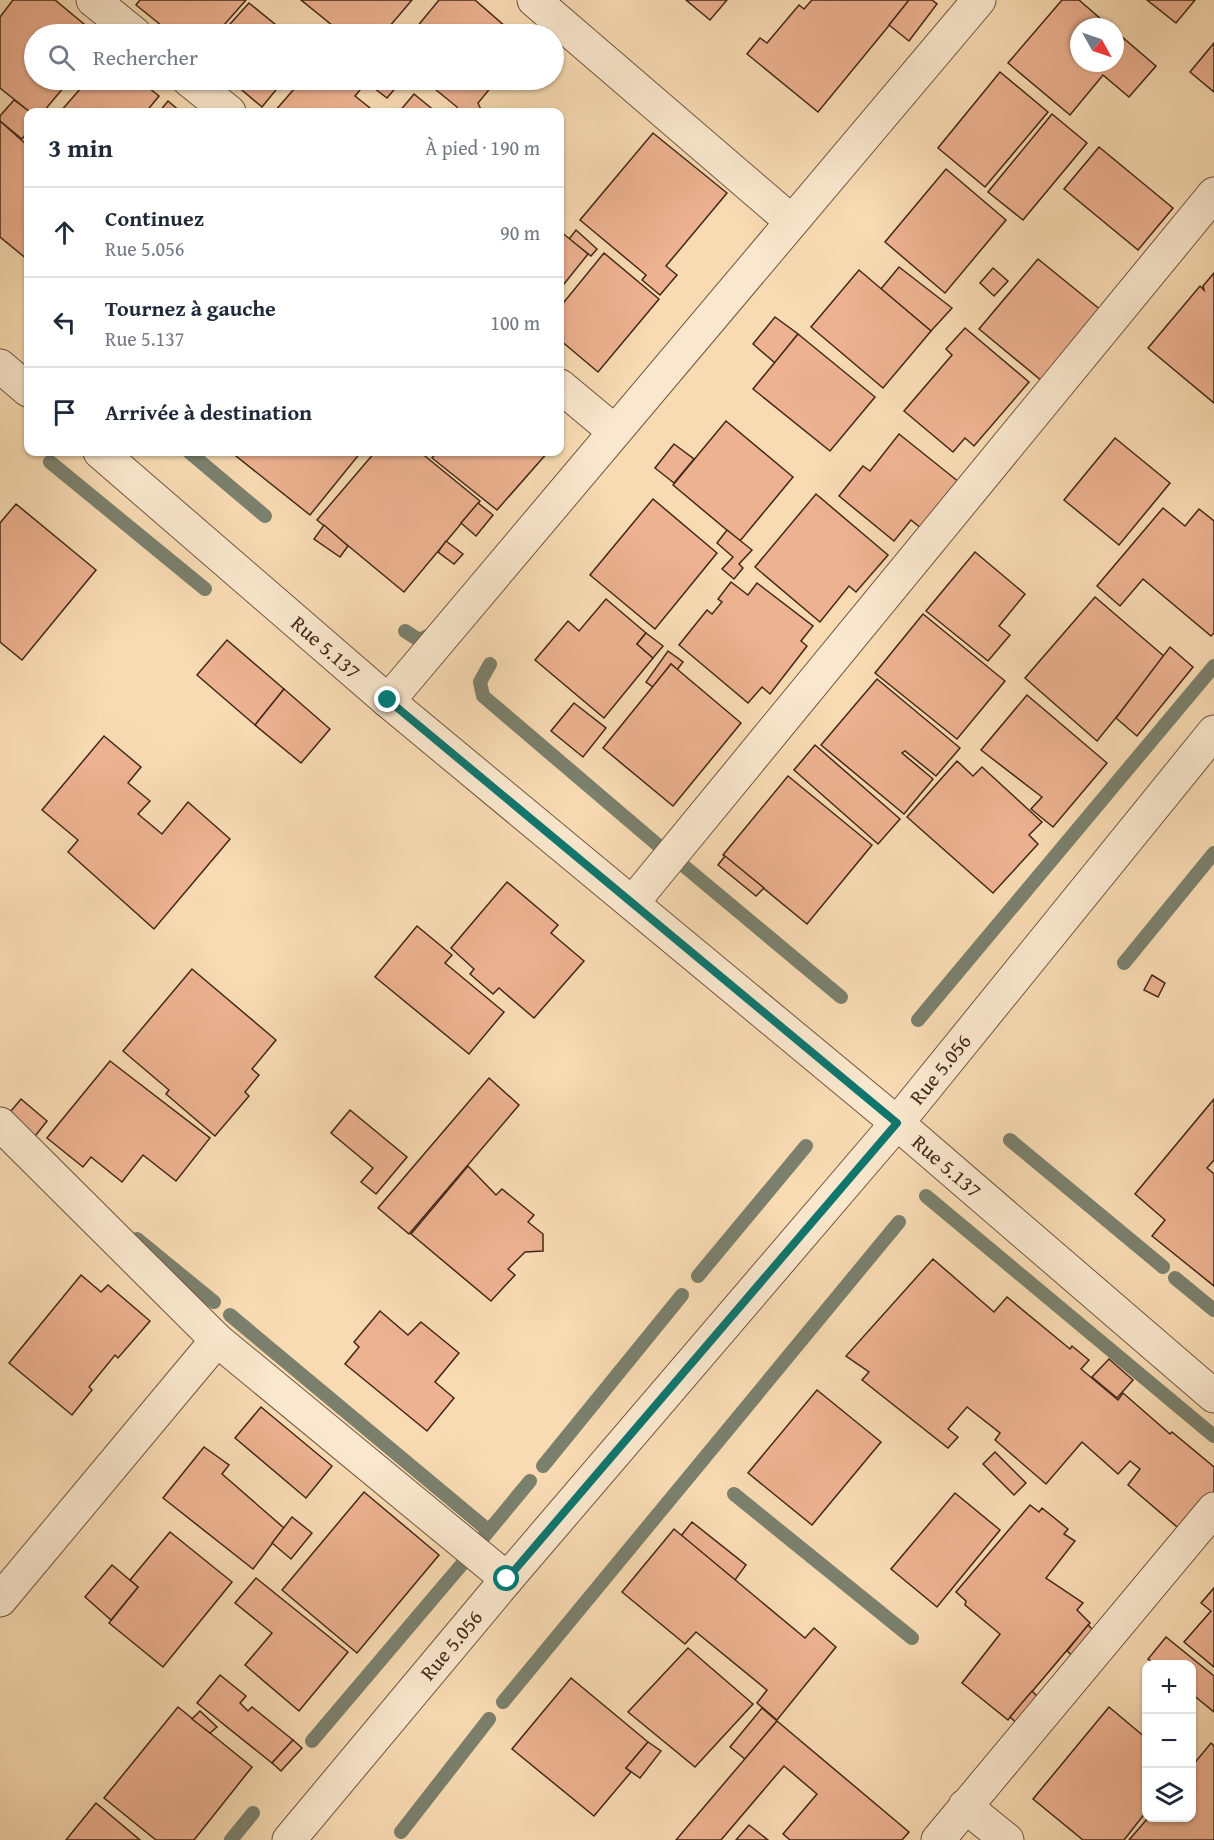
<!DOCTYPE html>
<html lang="fr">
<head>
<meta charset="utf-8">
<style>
  body { margin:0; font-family:"Gentium Book Plus",serif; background:#f2f2f3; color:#1f2937 }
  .controls { position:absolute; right:18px; bottom:18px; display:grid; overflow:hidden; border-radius:12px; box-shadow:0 2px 4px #0004 }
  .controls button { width:54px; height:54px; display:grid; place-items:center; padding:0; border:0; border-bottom:2px solid #e0e1e3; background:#fff; color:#1f2937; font:30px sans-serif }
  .compass { position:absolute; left:1070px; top:18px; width:54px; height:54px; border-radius:50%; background:#fff; box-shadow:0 2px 4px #0004; rotate:130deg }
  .stop { position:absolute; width:18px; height:18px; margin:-14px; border:4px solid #0f766e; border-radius:50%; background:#fff }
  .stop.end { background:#0f766e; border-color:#fff; box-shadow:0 2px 6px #0008 }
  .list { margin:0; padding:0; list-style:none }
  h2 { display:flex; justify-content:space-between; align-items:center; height:78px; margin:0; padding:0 24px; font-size:26px }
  h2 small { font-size:20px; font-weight:400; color:#747a83 }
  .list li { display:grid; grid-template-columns:39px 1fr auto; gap:18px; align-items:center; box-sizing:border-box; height:90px; padding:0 24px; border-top:2px solid #e0e1e3 }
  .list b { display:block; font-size:22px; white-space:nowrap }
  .list p { margin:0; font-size:20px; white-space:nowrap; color:#747a83 }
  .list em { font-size:20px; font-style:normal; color:#747a83 }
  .icon { flex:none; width:33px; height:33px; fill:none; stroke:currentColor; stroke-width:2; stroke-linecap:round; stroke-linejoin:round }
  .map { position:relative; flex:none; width:1214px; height:1840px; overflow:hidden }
  .search { position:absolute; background:#fff; box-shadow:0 2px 4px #0004; left:24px; top:24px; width:540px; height:66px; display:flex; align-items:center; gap:15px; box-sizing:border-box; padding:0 21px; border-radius:33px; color:#747a83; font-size:22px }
  .panel { position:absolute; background:#fff; box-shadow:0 2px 4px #0004; left:24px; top:108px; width:540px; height:348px; border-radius:12px }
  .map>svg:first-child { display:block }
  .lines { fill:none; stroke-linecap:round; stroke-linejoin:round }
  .stream { stroke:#7b806d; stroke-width:14 }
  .building { fill:#edb291; stroke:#442717; stroke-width:1.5 }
  .minor-casing { stroke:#71543e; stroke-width:35 }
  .minor { stroke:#fae8ce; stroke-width:33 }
  .route { stroke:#0f766e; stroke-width:8 }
  .labels { text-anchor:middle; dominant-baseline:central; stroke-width:5; stroke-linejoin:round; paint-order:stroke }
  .street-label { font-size:21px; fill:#442717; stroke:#fae8ce }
</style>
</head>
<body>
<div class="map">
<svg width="1214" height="1840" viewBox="0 0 1214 1840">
  <rect width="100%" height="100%" fill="#f8dbb3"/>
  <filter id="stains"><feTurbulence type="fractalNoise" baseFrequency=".00333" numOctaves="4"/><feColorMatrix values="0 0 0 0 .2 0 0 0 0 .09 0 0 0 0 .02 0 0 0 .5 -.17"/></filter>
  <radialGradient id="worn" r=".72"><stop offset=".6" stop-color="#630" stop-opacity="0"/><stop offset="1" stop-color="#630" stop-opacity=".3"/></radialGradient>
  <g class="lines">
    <!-- stream -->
    <g class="stream">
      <path d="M189,452L265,516"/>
      <path d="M50,462L205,589"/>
      <path d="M405,631L419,640L435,633"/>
      <path d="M490,664L480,682L483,696L659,846"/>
      <path d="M678,861L841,997"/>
      <path d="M1124,963L1214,853"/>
      <path d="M918,1020L1214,666"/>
      <path d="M1010,1140L1163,1267"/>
      <path d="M926,1196L1214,1436"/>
      <path d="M137,1239L214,1302"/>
      <path d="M698,1276L806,1146"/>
      <path d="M1175,1278L1214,1310"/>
      <path d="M230,1315L483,1526"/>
      <path d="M543,1466L682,1295"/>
      <path d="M734,1494L912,1638"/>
      <path d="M477,1545L530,1481"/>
      <path d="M503,1702L899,1222"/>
      <path d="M312,1741L463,1563"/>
      <path d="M401,1832L489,1719"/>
      <path d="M231,1840L253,1813"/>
    </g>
  </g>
  <!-- building -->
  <g class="building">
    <path d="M13,0H55L96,34H34V80H70L43,112H30L0,88V17Z"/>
    <path d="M140,0H246L216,34H172L136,5Z"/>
    <path d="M301,0H412L383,34H343Z"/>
    <path d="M439,0H475L514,34H411Z"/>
    <path d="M686,0H727L710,20Z"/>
    <path d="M812,0H910L818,112L747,54L760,38L767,43L799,5L804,9Z"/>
    <path d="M909,0H932L937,4L909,41L889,25Z"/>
    <path d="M1062,0H1079L1110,27H1079V63H1115V31L1156,66L1129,97L1103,75L1070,115L1008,63Z"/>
    <path d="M1147,0H1195L1176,23Z"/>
    <path d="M249,3L287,34H221Z"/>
    <path d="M1214,43V92L1190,72Z"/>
    <path d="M1000,72L1048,112L985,187L938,148Z"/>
    <path d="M88,80H139L159,96L146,112H60Z"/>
    <path d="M230,80H284L262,107Z"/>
    <path d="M302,80H359L365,84L355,96L375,112H274Z"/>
    <path d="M375,80H392L398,85L387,98L370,85Z"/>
    <path d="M424,80H497L478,103L482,112H457V107Z"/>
    <path d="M414,94L436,112H399Z"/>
    <path d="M14,100L30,112L28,131L22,139L0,121V116Z"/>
    <path d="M168,101L181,112H159Z"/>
    <path d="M1052,114L1087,143L1023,220L988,192Z"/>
    <path d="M0,121L28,146V260L0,237Z"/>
    <path d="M653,133L727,193L666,266L677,275L660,295L642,280L646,275L580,220Z"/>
    <path d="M1099,147L1173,208L1138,250L1064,189Z"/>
    <path d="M946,169L1006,220L945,293L885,242Z"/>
    <path d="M576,230L597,249L591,256L569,239Z"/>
    <path d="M560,231L588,254L560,289Z"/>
    <path d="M604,253L659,299L598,372L560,340V307Z"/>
    <path d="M1038,259L1107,315L1048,386L979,329Z"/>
    <path d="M899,267L952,308L931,331L881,289Z"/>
    <path d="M993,268L1008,281L994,296L980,283Z"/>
    <path d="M859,270L931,331L883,388L811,327Z"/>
    <path d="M1214,273V403L1148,348L1200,286L1204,290L1203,286Z"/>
    <path d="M775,317L798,334L775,363L753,344Z"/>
    <path d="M965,328L1029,382L974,446L965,438L953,452L904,411L952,355L946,349Z"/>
    <path d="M798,334L875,397L830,451L753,389Z"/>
    <path d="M726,421L793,477L740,541L673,485Z"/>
    <path d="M899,434L959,482L922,529L911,520L894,541L839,496L863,466L870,471Z"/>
    <path d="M1115,438L1170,483L1119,545L1064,500Z"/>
    <path d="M674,444L694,459L674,483L655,468Z"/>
    <path d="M231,452H361L310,515Z"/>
    <path d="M375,452H420L480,501L404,592L317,520Z"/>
    <path d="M437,452H548L497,510L432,458Z"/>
    <path d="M816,494L888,555L856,592L849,586L820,622L755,567Z"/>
    <path d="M653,499L717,553L655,629L590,575Z"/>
    <path d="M478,503L493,515L476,536L461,523Z"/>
    <path d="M16,504L96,570L22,660L0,642V523Z"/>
    <path d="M1163,508L1185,526L1199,509L1214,521V633L1211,636L1143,579L1120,606L1097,586Z"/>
    <path d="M324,525L348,546L340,557L314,539Z"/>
    <path d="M727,530L752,550L739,564L743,568L734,579L722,569L733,557L717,543Z"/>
    <path d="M446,541L463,554L454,564L438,552Z"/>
    <path d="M975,552L1025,594L999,626L1010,635L988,661L926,611Z"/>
    <path d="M731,582L748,595L757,583L813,626L801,641L807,646L770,694L762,687L748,703L679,645L707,610L712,614L722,602L718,599Z"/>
    <path d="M1095,597L1165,657L1097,741L1025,678Z"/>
    <path d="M606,599L646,633L637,644L653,658L604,718L535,660L568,621L579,631Z"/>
    <path d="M923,614L1005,681L957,739L875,673Z"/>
    <path d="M646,633L663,646L653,658L637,644Z"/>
    <path d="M227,640L284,689L255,725L197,675Z"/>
    <path d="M1170,647L1193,667L1137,736L1116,718Z"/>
    <path d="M668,651L683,662L677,670L671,664L653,687L646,682Z"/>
    <path d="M671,664L741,723L673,806L603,748Z"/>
    <path d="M877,679L960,748L936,776L905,751L902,753L933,779L904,814L821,745Z"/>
    <path d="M284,689L330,729L301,763L255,725Z"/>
    <path d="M1027,695L1107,763L1053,827L1031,809L1042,797L981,750Z"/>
    <path d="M574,703L606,728L583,757L551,731Z"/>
    <path d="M104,736L141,767L128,783L150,801L138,814L162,834L188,802L230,839L154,929L68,852L78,840L42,810Z"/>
    <path d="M815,745L900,819L878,844L794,770Z"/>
    <path d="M957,761L973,776L982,767L1042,822L1029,835L1038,844L993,893L907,817Z"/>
    <path d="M788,776L872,845L807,924L723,855Z"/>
    <path d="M725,856L764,888L756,896L718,865Z"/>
    <path d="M507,882L558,925L551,933L584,961L534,1018L499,988L493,994L470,974L474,969L451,948Z"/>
    <path d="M417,926L452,955L445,963L504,1012L469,1054L375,977Z"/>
    <path d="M192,969L276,1040L252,1069L259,1075L245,1092L249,1096L215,1136L166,1094L169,1090L123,1051Z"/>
    <path d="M1152,975L1165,983L1158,997L1144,990Z"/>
    <path d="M110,1061L210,1138L176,1181L143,1155L122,1182L91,1157L83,1167L47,1138Z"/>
    <path d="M489,1078L519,1105L409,1234L378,1208Z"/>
    <path d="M21,1099L47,1121L28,1145L1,1123Z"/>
    <path d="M1214,1099V1160L1207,1168L1214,1174V1286L1152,1236L1165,1220L1135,1194Z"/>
    <path d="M350,1110L407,1157L376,1194L361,1182L373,1168L331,1133Z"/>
    <path d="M468,1166L496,1195L502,1189L534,1215L528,1222L543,1234V1251L525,1252L508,1269L515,1275L491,1301L411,1234Z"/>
    <path d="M933,1259L994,1312L1007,1297L1070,1349L1072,1346L1089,1360L1081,1369L1118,1400L1123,1393L1170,1434L1172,1432L1214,1467V1495L1183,1532L1128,1485L1140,1469L1130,1461L1118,1474L1082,1442L1046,1484L995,1440L1000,1433L967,1407L948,1429L958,1437L948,1448L862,1380L869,1372L846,1356Z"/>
    <path d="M81,1275L101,1292L108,1285L150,1321L118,1358L115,1355L89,1387L92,1390L72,1415L9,1363Z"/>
    <path d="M380,1311L408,1335L421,1322L459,1353L435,1382L454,1398L427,1431L345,1364L359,1347L354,1342Z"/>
    <path d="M1109,1359L1133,1380L1117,1398L1092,1377Z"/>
    <path d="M817,1390L881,1442L812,1525L748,1473Z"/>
    <path d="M261,1407L332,1466L306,1498L235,1438Z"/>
    <path d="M204,1447L229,1465L222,1474L284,1528L253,1569L163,1498Z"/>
    <path d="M995,1452L1026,1483L1014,1495L983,1464Z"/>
    <path d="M364,1492L439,1555L357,1653L282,1590Z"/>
    <path d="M955,1493L1000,1530L937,1607L891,1569Z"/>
    <path d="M1030,1505L1039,1512L1042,1508L1068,1529L1064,1534L1075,1541L1046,1578L1083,1603L1077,1610L1090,1623L1008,1720L962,1683L1000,1634L965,1605L966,1601L956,1592Z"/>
    <path d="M292,1517L312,1533L291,1559L272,1543Z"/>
    <path d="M692,1522L746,1565L735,1580L681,1536Z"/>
    <path d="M674,1529L805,1638L814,1628L836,1647L777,1720L757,1703L767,1690L696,1632L685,1644L622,1592Z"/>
    <path d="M170,1532L232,1582L163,1667L109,1623L138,1587L130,1580Z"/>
    <path d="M112,1565L138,1587L111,1620L85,1597Z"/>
    <path d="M256,1578L348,1652L299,1711L245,1665L272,1633L235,1603Z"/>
    <path d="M1214,1588V1667L1184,1642L1211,1611L1201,1603Z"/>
    <path d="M1088,1625L1096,1633L1076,1659L1067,1651Z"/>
    <path d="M1166,1637L1214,1676V1712L1192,1694V1664H1155L1148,1659Z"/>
    <path d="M688,1648L753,1704L695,1767L628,1712Z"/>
    <path d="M220,1675L246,1696L240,1703L248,1711L252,1707L293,1740L272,1763L197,1703Z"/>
    <path d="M571,1678L648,1742L626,1768L631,1772L594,1816L512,1749Z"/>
    <path d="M1032,1691L1043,1702L1021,1727L1010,1717Z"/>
    <path d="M178,1707L252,1767L194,1840H156L104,1798Z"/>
    <path d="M1109,1707L1146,1738V1812L1124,1840H1083L1033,1799Z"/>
    <path d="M762,1708L777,1721L745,1759L730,1747Z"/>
    <path d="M200,1711L217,1727L210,1733L192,1719Z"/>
    <path d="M777,1721L909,1832L902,1840H790L783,1834L817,1794L784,1766L721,1840H676Z"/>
    <path d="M293,1740L302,1748L281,1771L272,1763Z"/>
    <path d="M648,1742L661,1751L640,1778L626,1768Z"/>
    <path d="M1211,1743L1214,1746V1840H1129L1148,1818H1192V1766Z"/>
    <path d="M96,1803L140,1840H66Z"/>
    <path d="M749,1825L768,1840H736Z"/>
  </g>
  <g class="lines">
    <!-- minor casing -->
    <g class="minor-casing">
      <g id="minor">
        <path d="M93,0L135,34"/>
        <path d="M534,0L791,221"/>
        <path d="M189,80L229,112"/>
        <path d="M0,366L28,390"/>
        <path d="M560,386L614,431"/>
        <path d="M100,452L388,701L897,1123L1214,1396"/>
        <path d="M388,701L979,0"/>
        <path d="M633,902L1214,194"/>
        <path d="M0,1124L217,1340L507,1579"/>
        <path d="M0,1600L217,1340"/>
        <path d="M965,1806L1007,1840"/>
        <path d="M289,1840L507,1579L897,1123L1214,732"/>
        <path d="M938,1840L1214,1509"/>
      </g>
    </g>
    <!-- minor -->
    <use href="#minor" class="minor"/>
  </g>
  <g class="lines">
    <!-- route -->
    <path class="route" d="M388,700L897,1123L507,1579"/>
  </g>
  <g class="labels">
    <!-- street labels -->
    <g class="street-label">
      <text transform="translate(326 647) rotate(41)">Rue 5.137</text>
      <text transform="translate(940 1069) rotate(-51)">Rue 5.056</text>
      <text transform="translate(947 1166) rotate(41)">Rue 5.137</text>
      <text transform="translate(451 1645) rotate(-50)">Rue 5.056</text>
    </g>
  </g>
  <rect width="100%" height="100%" filter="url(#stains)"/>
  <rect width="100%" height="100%" fill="url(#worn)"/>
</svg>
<div class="controls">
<button>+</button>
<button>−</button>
<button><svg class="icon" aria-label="layers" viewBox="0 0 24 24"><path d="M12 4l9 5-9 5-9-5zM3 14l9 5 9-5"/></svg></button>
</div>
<svg class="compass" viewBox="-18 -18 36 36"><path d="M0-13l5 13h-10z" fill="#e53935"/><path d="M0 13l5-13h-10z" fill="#747a83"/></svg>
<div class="stop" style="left:507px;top:1579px"></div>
<div class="stop end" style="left:388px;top:700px"></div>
<div class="search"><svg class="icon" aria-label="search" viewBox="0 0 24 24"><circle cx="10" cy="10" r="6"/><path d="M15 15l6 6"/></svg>Rechercher</div>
<section class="panel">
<h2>3 min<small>À pied · 190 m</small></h2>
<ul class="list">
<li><svg class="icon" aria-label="ahead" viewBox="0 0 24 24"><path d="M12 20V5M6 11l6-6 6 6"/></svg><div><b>Continuez</b><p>Rue 5.056</p></div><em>90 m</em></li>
<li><svg class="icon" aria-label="left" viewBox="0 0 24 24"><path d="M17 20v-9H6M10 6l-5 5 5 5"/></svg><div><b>Tournez à gauche</b><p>Rue 5.137</p></div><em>100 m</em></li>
<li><svg class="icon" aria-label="arrive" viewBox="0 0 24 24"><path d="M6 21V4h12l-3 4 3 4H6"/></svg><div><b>Arrivée à destination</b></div></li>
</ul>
</section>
</div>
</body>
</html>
